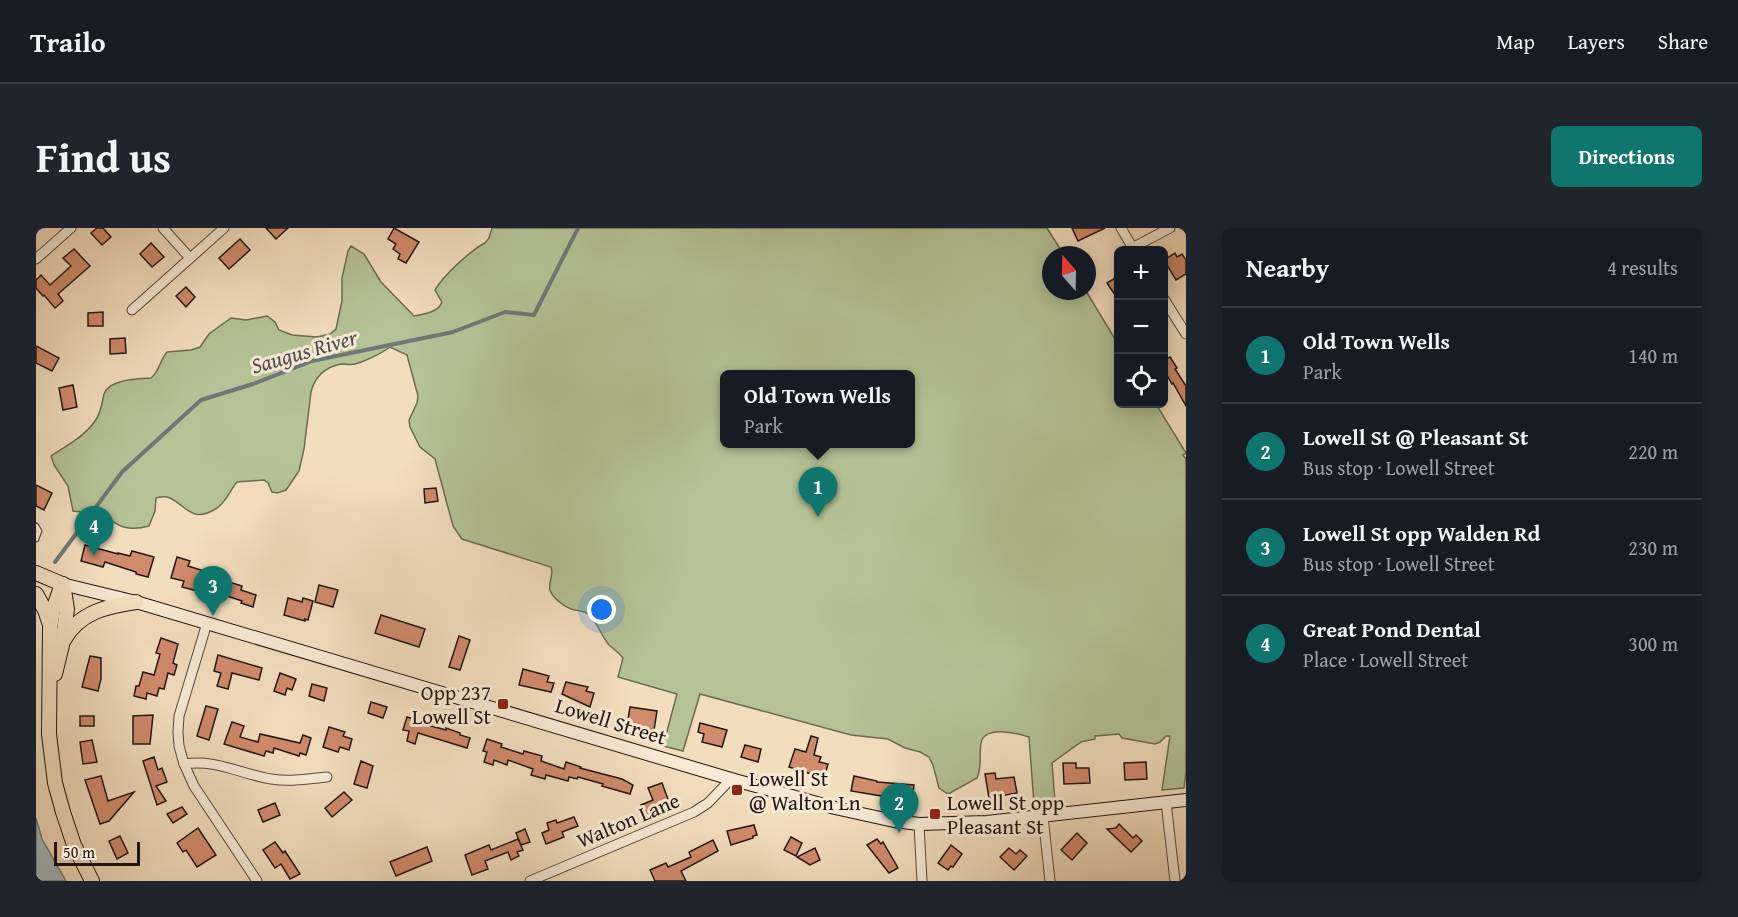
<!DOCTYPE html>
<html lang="en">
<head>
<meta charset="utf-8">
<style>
  body { margin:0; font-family:"Gentium Book Plus",serif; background:#20242c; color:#f1f3f6 }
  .controls { position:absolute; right:18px; top:18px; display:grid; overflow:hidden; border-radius:9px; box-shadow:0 3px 15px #0003 }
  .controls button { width:54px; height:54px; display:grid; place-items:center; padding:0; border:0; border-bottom:2px solid #363941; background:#171b24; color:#f1f3f6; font:30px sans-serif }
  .compass { position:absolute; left:1006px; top:18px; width:54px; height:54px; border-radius:50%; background:#171b24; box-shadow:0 3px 15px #0003; rotate:340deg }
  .scale { position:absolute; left:18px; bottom:15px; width:86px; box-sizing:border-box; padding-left:6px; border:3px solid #231611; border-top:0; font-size:16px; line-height:21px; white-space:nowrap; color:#231611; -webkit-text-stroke:4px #f7e9d4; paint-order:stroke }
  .you { position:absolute; left:566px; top:382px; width:21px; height:21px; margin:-15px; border:4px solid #fff; border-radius:50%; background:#1a73e8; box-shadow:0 0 0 9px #1a73e833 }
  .badge { display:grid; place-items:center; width:39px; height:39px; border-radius:50%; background:#0f766e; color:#fff; font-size:20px; font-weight:700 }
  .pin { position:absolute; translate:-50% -50px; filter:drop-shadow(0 2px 3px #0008) }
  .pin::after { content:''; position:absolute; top:32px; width:21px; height:18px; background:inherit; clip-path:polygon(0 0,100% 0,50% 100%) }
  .popup { position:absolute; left:684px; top:142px; width:195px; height:78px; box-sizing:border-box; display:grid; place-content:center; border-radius:9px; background:#171b24; filter:drop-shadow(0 2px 4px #0005); font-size:20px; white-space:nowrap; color:#9ea1a6 }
  .popup b { font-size:22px; color:#f1f3f6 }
  .popup::after { content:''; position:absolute; left:50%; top:100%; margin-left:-12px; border:12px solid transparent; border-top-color:#171b24 }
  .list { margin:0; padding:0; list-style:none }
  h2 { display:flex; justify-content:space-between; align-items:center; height:78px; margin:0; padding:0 24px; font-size:26px }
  h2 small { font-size:20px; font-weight:400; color:#9ea1a6 }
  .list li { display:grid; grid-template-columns:39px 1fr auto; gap:18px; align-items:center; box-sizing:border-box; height:96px; padding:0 24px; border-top:2px solid #363941 }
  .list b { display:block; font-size:22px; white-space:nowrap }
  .list p { margin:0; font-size:20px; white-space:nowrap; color:#9ea1a6 }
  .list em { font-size:20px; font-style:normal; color:#9ea1a6 }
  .icon { flex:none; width:33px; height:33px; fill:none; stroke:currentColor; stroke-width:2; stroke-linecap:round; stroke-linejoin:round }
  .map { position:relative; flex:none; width:1150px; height:653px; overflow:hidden; border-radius:9px }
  header { display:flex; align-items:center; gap:36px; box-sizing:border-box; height:84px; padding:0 30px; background:#171b24; border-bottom:2px solid #363941 }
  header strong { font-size:28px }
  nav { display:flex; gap:33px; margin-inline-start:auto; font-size:21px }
  .intro { display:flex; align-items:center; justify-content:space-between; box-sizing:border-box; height:144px; padding:0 36px }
  h1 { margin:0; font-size:42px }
  .button { padding:15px 27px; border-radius:9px; background:#0f766e; color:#fff; font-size:21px; font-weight:700 }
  main { display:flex; gap:36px; padding:0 36px }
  aside { flex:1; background:#171b24; border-radius:9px; box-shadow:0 3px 15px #0003 }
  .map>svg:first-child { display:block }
  .green { fill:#b4c295; stroke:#6c6c53; stroke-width:1.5; fill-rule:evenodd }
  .water { fill:#a0b9bc; stroke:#6e7878; stroke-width:1.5 }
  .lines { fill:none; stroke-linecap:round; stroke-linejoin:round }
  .stream { stroke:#6e7878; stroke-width:4 }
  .building { fill:#d08a6c; stroke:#231611; stroke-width:1.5 }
  .lane-casing { stroke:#57483c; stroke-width:7 }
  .street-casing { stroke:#57483c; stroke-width:11 }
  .secondary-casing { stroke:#231611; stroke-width:14 }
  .primary-casing { stroke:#231611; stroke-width:16 }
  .lane { stroke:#f7e9d4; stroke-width:4.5 }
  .street { stroke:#f7e9d4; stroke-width:9 }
  .secondary { stroke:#f7e9d4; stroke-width:12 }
  .primary { stroke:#f2ddbd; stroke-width:14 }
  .poi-dot { fill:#8f2418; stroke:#f7e9d4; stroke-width:2 }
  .labels { text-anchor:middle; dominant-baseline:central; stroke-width:6; stroke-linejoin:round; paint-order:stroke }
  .poi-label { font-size:21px; fill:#231611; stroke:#f7e9d4; text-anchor:start }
  .street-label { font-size:21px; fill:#231611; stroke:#f7e9d4 }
  .water-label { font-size:22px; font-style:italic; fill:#4f4f4d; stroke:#f7e9d4 }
</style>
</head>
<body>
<header>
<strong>Trailo</strong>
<nav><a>Map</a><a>Layers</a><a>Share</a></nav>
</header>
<div class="intro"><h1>Find us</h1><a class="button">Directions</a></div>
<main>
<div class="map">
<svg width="1150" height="653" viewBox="0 0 1150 653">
  <rect width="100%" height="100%" fill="#f2ddbd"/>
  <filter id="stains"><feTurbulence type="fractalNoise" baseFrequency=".00333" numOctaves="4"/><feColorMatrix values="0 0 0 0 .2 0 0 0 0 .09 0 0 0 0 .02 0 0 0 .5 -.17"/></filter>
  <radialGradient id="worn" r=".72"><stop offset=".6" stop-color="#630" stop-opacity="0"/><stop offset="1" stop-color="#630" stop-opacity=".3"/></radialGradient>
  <!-- green -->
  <path class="green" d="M456,0H1011L1028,27H1015V63H1050L1082,116V176H1120L1150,225L1147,227L1150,231V543L1148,560L1126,562L1134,508H1130L1124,514L1119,516L1086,510L1083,506L1059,508V511L1045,514L1016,535L1019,574L998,576L993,509C981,505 948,497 945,515C943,526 946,540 941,550L912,566L903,560L897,537L893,529L884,524L869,520L852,511L815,507L664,466L647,523L627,518L641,466L582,449L587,430C583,425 578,421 573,417C565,408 562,394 552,386C548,383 544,383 539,382C530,380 517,371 514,362C512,354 518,347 515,339L426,311L417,298L399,231L384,219L374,199L373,192L381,175L382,168L371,127L354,119C346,125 330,133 319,136C315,137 310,136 305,136C290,139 279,148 275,164L268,221L263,243L250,262L241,265L236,264L232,255L228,252L201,254C194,262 191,273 181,280C156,296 152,279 134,270C130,268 124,269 120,270L119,283L113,298C88,305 80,296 61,283L54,285L37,283L32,258L18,237L15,228C30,218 49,208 59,193C65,185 66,175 68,166C73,151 101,151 115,150C123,144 124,132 131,124L155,122L164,119L173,106L195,90L210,92L231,88L239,94L243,102L256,107L281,109L294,106L300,101L306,73V50L312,23L315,18L328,26L345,54L378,88C388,86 403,84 406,74L399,62C407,48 435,22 449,15L453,10ZM689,146H875V216H689Z"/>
  <!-- water -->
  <path class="water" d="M0,590L6,611L30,653H0Z"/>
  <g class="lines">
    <!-- stream -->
    <path class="stream" d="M19,334L86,244L165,172L217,156L276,133L417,104L469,84L498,87L542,0"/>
  </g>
  <!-- building -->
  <g class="building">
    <path d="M61,0H67L75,9L66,17L55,5Z"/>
    <path d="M230,0H252L240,11Z"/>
    <path d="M358,0L383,14L370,35L362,31L364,26L357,21L360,16L352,11Z"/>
    <path d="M1036,0H1069L1042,13Z"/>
    <path d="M204,11L214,22L193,41L183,30Z"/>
    <path d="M115,15L128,29L116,39L104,26Z"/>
    <path d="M38,21L54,38L22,66L27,73L19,80L8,67L7,68L0,60V52L5,47L14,57L35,38L27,30Z"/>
    <path d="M1139,25L1141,29L1146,26L1150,32V46L1140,52L1128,32Z"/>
    <path d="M1079,50L1083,55V73L1071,55Z"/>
    <path d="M150,59L159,69L150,79L140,68Z"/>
    <path d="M67,84V98H52V85Z"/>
    <path d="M89,110L90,125L74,126V111Z"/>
    <path d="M0,118L23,130L16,143L0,135Z"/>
    <path d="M1134,129L1141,140L1139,141L1150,158V178L1137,155L1136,156L1128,142V133Z"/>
    <path d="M37,157L41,179L27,182L23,160Z"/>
    <path d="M0,257L16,265L8,282L0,278Z"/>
    <path d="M400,260L402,273L389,275L388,261Z"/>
    <path d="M49,317L82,326V325L94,328L96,323L118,329L112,349L100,346V344L69,334L67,339L45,333Z"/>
    <path d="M141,329L154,333L152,338L168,343L167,346L206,358L205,362L220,367L217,379L205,375L206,373L182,365L181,368L146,359L148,353L135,350Z"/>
    <path d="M283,357L302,362L297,379L279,374Z"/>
    <path d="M252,370L266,374L267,370L277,373L272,392L269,391V393L248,387Z"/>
    <path d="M345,387L389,401L383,419L339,405Z"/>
    <path d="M423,408L434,412L424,442L413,439Z"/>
    <path d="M125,410L142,416L137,435L141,437L138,447L132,445L128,461L123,460L121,468L111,465L110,471L98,468L100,458H103L107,444L118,447L124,426L120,425Z"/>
    <path d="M182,427L226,440L223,452L196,445L192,461L181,458L185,445L178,443Z"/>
    <path d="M54,428L65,430V451L62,463L46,459Z"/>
    <path d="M487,441L513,448L511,454L518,455L515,464L483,457Z"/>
    <path d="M244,445L260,451L256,462L251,460L249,467L238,463Z"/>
    <path d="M530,454L552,459L550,463L558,465L554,479L526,466Z"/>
    <path d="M276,456L291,460L288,473L273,468Z"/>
    <path d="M335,474L351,479L347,490L332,485Z"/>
    <path d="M170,478L182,481L173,512L161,508Z"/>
    <path d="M594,479L621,483L618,502L591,498Z"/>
    <path d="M117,487L114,516H97V488Z"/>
    <rect x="44" y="488" width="14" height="10"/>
    <path d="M371,489L385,493L384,495L410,502V500L424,505V507L434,510L431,520L382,505L379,516L371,513L373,503L367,502Z"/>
    <path d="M196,494L208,498L204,509L222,514L224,506L264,515L267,507L275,510L270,527L264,525L263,528L238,520L237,525L230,523L228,528L188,516Z"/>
    <path d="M664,495L691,502L686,519L666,514L668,506L662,504Z"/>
    <path d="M293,499L309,504L307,508L316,511L313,522L304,519L302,524L287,519Z"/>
    <path d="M775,508L782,510L778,527L785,529L783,534L792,536L788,550L753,539L759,521L770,524Z"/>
    <path d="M451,511L466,516L465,519L487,526L488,523L506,528L505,533L528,541L530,534L545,539L544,540L586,551L597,557L594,566L566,558L567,556L542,549L541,551L533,549L532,553L510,547L509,551L495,547L497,541L472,532L471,537L458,532L457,537L448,534L451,524L447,523Z"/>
    <path d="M56,512L61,534L47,536L44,514Z"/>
    <path d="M709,517L725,521L722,534L705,529Z"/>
    <path d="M118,529L122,542L126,540L131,554L120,558L130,573L121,577L107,533Z"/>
    <path d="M325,533L337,538L331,560L318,556Z"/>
    <path d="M1110,534L1111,551L1089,552L1088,535Z"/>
    <path d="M1027,535H1040V540H1053L1054,555L1028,556Z"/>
    <path d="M959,545L960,551L978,549L981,565L953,570L949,546Z"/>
    <path d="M65,548L72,573L98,564L73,593L64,596L49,552Z"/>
    <path d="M818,548L841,553V554L878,557L876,573L851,571V569L815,563Z"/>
    <path d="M626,555L633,574L629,576L632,583L612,591L605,577L617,572L612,560Z"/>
    <path d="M308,564L316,572L296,589L289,580Z"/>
    <path d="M239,575L244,587L227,594L222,582Z"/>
    <path d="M146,579L151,586L137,595L131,586Z"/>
    <path d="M538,589L542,598L526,604L528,609L510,616L506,605L513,602L511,595L520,592L521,595Z"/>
    <path d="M1083,596L1097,610L1100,607L1106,613L1095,624L1071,601L1080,600Z"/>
    <path d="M718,597L721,607L717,608V610L695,617L691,603Z"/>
    <path d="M162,600L180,627L161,639L150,622L147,624L141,615Z"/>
    <path d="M489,601L494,614L485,617L480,605Z"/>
    <path d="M1041,605L1051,615L1036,632L1025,622Z"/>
    <path d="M84,608L92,625L81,631L73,613Z"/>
    <path d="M755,609L766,615L760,628L748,622Z"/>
    <path d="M482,611L487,622L481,624L483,628L475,632L472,624L449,633L452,641L436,647L429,627L453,617L455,622Z"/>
    <path d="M841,611L845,616L847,614L862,640L853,645L831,617Z"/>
    <path d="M677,612L682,623L645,643L650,653H619L614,642L630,635L632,639L655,629L653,624Z"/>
    <path d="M239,614L247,625L249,623L264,646L254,651L245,636L239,640L227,622Z"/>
    <path d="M915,617L926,626L917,639L915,638L912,642L902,635Z"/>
    <path d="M391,619L396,633L360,648L354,634Z"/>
    <path d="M779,620L784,632L774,637L761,629Z"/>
    <path d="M973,620L980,626L984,622L991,628L978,642L964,629Z"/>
  </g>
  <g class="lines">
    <!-- lane casing -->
    <g class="lane-casing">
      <path id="lane" d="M0,298L3,303L0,311"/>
    </g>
    <!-- street casing -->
    <g class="street-casing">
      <g id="street">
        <path d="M127,0L154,30"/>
        <path d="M1085,0L1098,22"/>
        <path d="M1096,20L1134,0"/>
        <path d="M0,31L35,0"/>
        <path d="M1128,71L1150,106"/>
        <path d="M96,82L188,0"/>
        <path d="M171,395L143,488L142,504L143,518L148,536L158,558L221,653"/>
        <path d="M148,536C180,531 204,546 235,551C254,554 273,551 291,549"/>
        <path d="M1130,574L1139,653"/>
        <path d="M1007,588L1014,653"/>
        <path d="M883,596L886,653"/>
        <path d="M494,653L658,584L672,575L695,551"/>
      </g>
    </g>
    <!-- secondary casing -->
    <g class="secondary-casing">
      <path id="secondary" d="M26,356L100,374L695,551L799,580L858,593L883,596L951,594L1150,572"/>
    </g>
    <!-- primary casing -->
    <g class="primary-casing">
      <g id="primary">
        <path d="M0,345L26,356"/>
        <path d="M26,356L17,382L14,400L13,506L19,555L27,584L38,617L56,653"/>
        <path d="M0,366L9,382L13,394"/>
        <path d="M28,412C43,384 72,378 100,374"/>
        <path d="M19,446L26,417L31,381L27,356"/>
      </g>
    </g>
    <!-- lane -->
    <use href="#lane" class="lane"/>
    <!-- street -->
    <use href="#street" class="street"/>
    <!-- secondary -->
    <use href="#secondary" class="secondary"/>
    <!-- primary -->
    <use href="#primary" class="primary"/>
  </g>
  <!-- markers -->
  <g class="poi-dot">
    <rect x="461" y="470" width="12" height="12" rx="3"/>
    <rect x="695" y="556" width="12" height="12" rx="3"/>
    <rect x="893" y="580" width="12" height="12" rx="3"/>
  </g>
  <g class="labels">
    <!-- poi labels -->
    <g class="poi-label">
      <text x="455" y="464" text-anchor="end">Opp 237<tspan x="455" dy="24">Lowell St</tspan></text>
      <text x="713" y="550">Lowell St<tspan x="713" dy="24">@ Walton Ln</tspan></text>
      <text x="911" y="574">Lowell St opp<tspan x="911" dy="24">Pleasant St</tspan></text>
    </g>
    <!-- street labels -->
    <g class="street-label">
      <text transform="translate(575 493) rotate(17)">Lowell Street</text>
      <text transform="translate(592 592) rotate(-23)">Walton Lane</text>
    </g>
    <!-- water labels -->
    <g class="water-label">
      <text transform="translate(268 123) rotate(-16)">Saugus River</text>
    </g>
  </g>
  <rect width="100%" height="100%" filter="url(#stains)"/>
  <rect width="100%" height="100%" fill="url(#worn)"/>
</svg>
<div class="controls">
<button>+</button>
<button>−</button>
<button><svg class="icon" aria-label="locate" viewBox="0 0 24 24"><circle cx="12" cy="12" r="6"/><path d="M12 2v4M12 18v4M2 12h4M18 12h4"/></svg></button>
</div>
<svg class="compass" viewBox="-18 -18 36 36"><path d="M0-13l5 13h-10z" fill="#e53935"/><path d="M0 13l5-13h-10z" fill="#9ea1a6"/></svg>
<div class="scale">50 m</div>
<div class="you"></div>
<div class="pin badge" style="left:782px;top:289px">1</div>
<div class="popup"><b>Old Town Wells</b>Park</div>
<div class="pin badge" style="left:863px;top:605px">2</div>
<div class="pin badge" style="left:177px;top:388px">3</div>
<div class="pin badge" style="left:58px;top:328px">4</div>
</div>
<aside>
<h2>Nearby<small>4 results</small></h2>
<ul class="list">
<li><span class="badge">1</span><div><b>Old Town Wells</b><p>Park</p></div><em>140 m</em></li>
<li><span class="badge">2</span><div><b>Lowell St @ Pleasant St</b><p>Bus stop · Lowell Street</p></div><em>220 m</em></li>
<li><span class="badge">3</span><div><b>Lowell St opp Walden Rd</b><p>Bus stop · Lowell Street</p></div><em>230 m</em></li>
<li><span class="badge">4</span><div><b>Great Pond Dental</b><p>Place · Lowell Street</p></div><em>300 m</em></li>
</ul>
</aside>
</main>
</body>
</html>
